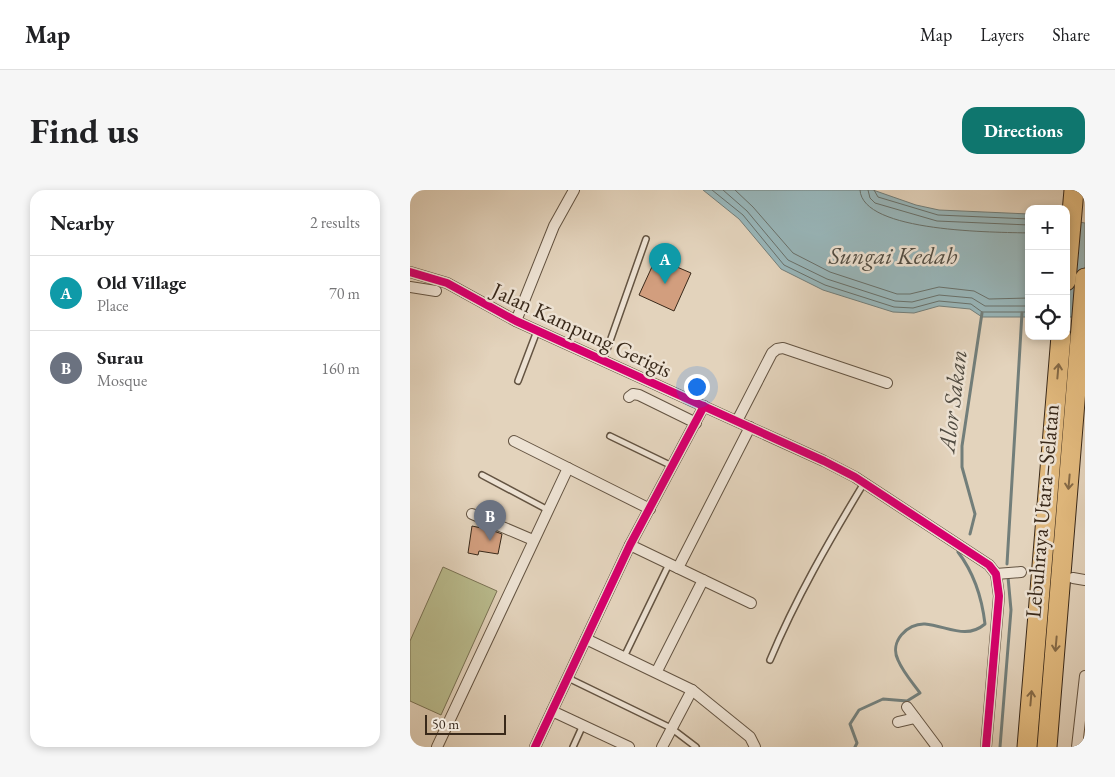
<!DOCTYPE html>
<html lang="en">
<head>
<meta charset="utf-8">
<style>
  body { margin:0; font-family:"EB Garamond",serif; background:#f6f6f6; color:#202124 }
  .controls { position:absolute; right:15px; top:15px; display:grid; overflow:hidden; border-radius:10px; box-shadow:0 2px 8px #0003 }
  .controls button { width:45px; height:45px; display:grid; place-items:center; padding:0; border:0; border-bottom:1px solid #e0e0e0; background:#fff; color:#202124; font:25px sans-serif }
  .scale { position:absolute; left:15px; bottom:12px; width:81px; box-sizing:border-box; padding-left:5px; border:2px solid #39291a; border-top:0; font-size:14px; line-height:18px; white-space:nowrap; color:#39291a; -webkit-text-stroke:4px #ede2d3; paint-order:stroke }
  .you { position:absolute; left:286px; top:196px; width:18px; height:18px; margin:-12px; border:4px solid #fff; border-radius:50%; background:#1a73e8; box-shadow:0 0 0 8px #1a73e833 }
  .badge { display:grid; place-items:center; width:32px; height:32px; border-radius:50%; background:#0f766e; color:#fff; font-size:16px; font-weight:700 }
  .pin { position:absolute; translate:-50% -41px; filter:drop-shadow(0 1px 2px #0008) }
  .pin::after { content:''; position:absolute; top:26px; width:18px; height:15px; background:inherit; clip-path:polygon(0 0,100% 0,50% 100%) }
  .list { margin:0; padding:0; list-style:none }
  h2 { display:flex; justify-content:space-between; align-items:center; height:65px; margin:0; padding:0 20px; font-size:21px }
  h2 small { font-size:16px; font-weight:400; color:#757577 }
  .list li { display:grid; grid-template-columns:32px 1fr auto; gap:15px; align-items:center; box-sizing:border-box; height:75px; padding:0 20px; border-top:1px solid #e0e0e0 }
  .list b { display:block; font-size:19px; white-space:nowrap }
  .list p { margin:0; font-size:16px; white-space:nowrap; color:#757577 }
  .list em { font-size:16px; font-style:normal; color:#757577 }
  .icon { flex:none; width:28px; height:28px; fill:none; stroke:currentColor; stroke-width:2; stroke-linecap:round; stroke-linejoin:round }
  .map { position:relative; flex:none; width:675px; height:557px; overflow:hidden; border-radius:15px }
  header { display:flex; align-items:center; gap:30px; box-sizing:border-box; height:70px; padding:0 25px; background:#fff; border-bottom:1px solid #e0e0e0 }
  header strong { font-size:24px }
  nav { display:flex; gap:28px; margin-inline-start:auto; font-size:18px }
  .intro { display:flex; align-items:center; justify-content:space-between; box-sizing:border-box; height:120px; padding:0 30px }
  h1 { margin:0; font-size:35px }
  .button { padding:12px 22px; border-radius:15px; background:#0f766e; color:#fff; font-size:18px; font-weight:700 }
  main { display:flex; gap:30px; padding:0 30px }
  aside { flex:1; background:#fff; border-radius:15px; box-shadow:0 2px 8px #0003 }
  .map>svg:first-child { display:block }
  .green { fill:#b9bb8d; stroke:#797254 }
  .water { fill:#98b6ba; stroke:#727e7a }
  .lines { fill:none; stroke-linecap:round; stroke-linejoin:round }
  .shore { stroke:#68706a; stroke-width:1 }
  .stream { stroke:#727e7a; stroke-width:3 }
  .building { fill:#d29e7e; stroke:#39291a }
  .lane-casing { stroke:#645442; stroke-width:8 }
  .street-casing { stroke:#645442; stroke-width:12 }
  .highway-casing { stroke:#39291a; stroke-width:21 }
  .lane { stroke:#ede2d3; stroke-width:5 }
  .street { stroke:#ede2d3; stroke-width:10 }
  .highway { stroke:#e2ba7e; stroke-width:19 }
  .cycleway-casing { stroke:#ede2d3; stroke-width:11 }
  .cycleway { stroke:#d6006c; stroke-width:8 }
  .oneway { stroke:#856a47 }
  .labels { text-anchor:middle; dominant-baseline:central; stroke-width:5; stroke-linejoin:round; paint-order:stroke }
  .street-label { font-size:22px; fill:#39291a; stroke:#ede2d3 }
  .water-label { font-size:24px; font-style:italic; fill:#514c42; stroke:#ede2d3 }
</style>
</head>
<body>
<header>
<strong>Map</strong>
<nav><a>Map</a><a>Layers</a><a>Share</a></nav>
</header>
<div class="intro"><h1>Find us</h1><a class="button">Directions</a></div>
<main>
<aside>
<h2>Nearby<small>2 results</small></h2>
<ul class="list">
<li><span class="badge" style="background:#0f9aa8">A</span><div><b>Old Village</b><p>Place</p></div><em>70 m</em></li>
<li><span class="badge" style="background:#6b7280">B</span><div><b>Surau</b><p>Mosque</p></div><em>160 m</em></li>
</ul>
</aside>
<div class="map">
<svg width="675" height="557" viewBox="0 0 675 557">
  <rect width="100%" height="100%" fill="#e3d3bc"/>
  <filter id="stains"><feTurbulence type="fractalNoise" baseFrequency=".004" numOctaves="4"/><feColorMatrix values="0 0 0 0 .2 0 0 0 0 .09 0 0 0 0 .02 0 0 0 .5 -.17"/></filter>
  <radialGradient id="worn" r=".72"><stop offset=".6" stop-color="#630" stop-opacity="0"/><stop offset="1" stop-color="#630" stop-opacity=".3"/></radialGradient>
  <!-- green -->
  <path class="green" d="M33,377L87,401L31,525L0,511V451Z"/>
  <!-- water -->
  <g class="water">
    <path d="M293,0H463L506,15L529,20L619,24V127H572L560,119L529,116L504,123L483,122L413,100L371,79L329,29Z"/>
    <path d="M656,30L675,33V127H656Z"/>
  </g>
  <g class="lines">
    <!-- shore -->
    <g class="shore">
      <path d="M302,0L333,25L374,75L415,95L484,117L503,118L529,111L561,114L572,122H619"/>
      <path d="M313,0L337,21L378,70L417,89L485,111L502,112L529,105L562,108L575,116H619"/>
      <path d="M325,0L343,17L383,63L420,82L487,104H500L529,97L564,101L579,109L619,108"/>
      <path d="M450,0C452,43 587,42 619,43"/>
      <path d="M458,0L460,8L465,13L527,31L619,35"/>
      <path d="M464,0L468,7L528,25L619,29"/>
    </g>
    <!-- stream -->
    <g class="stream">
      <path d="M560,344L565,324L552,277V256L572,123"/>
      <path d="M597,374L612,123"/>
      <path d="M445,557L447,553L440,534L449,520L473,509L497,511L510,503C502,492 493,482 488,470C479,452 497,433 515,434C537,436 556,450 575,434C572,408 564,383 548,362"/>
      <path d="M590,557L601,420L598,387"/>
    </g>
  </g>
  <!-- building -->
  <g class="building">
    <path d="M246,68L281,83L264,121L229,105Z"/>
    <path d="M62,336L81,340L92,344L88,364L69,361L68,365L58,363Z"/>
  </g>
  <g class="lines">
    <!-- lane casing -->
    <g class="lane-casing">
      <g id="lane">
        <path d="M193,171L236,49"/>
        <path d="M108,191L127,141"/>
        <path d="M200,246L262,276"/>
        <path d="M72,285L138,320"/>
        <path d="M214,467L259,374"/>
        <path d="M360,470C386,408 419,351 454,293"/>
        <path d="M158,488L261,538L286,557"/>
        <path d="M163,557L173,535"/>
      </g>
    </g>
    <!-- street casing -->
    <g class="street-casing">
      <g id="street">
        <path d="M0,82L37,93L106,131L414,271L445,287L579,375L586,384L589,406L576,557"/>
        <path d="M0,97L26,101"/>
        <path d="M106,131L144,36L164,0"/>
        <path d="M219,207L223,204L229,205L286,233"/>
        <path d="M327,231L362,163L367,159L373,158L477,193"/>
        <path d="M104,251L240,319"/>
        <path d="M62,324L123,350"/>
        <path d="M220,355L341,413"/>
        <path d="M268,378L340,237"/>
        <path d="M586,384L611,382"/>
        <path d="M663,388L675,390"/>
        <path d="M176,449L282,500L340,547L345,557"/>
        <path d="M247,481L293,390"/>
        <path d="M497,517L527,557"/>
        <path d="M142,521L219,557"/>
        <path d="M488,532L505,528"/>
        <path d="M27,557L158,278"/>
        <path d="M125,557L220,355L294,216"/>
        <path d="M252,557L282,500"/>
        <path d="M667,557L675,486"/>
      </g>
    </g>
    <!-- highway casing -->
    <g class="highway-casing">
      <g id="highway">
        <path d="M656,91L664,0"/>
        <path d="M617,557L651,146"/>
        <path d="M637,557L675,88"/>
      </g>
    </g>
    <!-- lane -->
    <use href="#lane" class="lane"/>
    <!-- street -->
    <use href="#street" class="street"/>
    <!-- highway -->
    <use href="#highway" class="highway"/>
    <!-- cycleway casing -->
    <g class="cycleway-casing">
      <g id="cycleway">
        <path d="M0,82L37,93L106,131L414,271L445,287L579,375L586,384L589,406L576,557"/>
        <path d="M125,557L220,355L294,216"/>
      </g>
    </g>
    <!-- cycleway -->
    <use href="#cycleway" class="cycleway"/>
  </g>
  <!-- one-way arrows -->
  <defs><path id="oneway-shaft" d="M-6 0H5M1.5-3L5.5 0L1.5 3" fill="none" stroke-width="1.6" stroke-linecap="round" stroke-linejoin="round" transform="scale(1.25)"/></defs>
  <g class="oneway">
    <use href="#oneway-shaft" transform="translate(648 181) rotate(-85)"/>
    <use href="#oneway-shaft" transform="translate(659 292) rotate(95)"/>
    <use href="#oneway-shaft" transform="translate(646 454) rotate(95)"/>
    <use href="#oneway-shaft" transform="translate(621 508) rotate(-85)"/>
  </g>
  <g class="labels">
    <!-- street labels -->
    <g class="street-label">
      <text transform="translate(172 140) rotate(25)">Jalan Kampung Gerigis</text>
      <text transform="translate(632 321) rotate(-85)">Lebuhraya Utara–Selatan</text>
    </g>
    <!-- water labels -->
    <g class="water-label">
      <text x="483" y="65">Sungai Kedah</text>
      <text transform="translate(542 211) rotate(-83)">Alor Sakan</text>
    </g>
  </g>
  <rect width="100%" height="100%" filter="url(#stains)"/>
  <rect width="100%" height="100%" fill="url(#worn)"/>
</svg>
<div class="controls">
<button>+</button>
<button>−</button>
<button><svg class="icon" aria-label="locate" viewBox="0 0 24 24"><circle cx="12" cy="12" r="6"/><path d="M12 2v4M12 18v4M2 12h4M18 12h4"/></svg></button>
</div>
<div class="scale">50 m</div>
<div class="you"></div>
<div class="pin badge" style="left:255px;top:94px;background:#0f9aa8">A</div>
<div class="pin badge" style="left:80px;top:351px;background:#6b7280">B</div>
</div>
</main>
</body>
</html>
